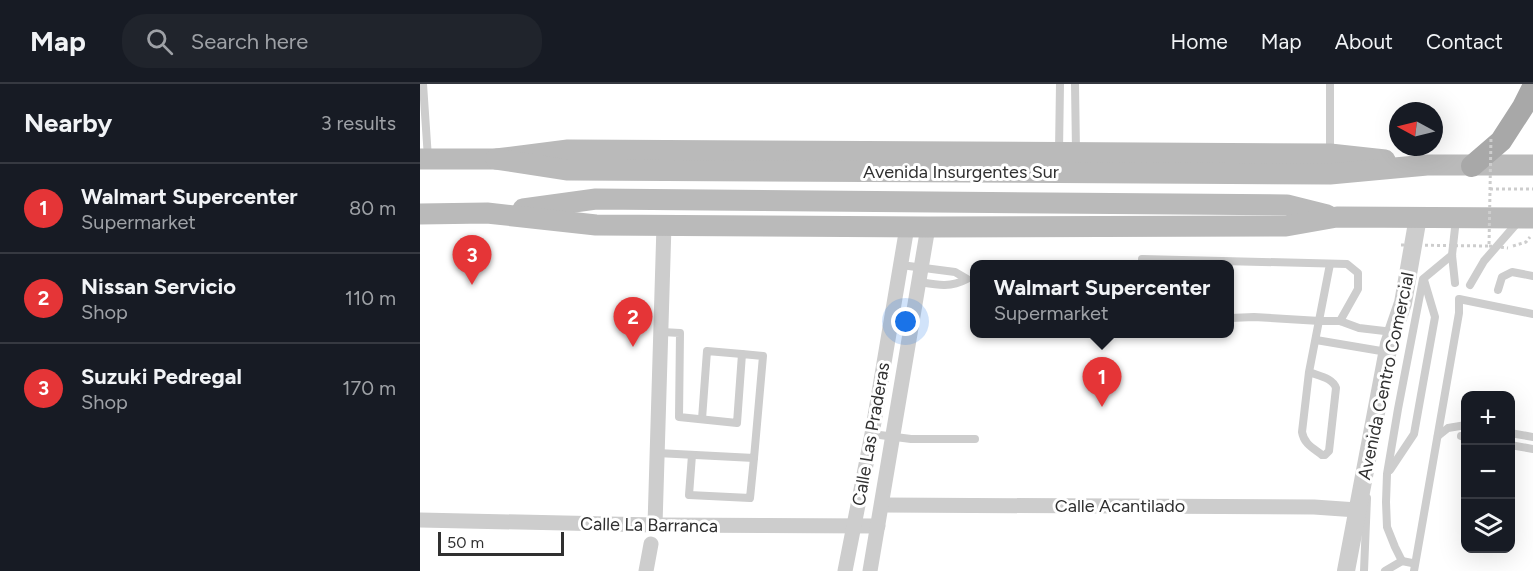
<!DOCTYPE html>
<html lang="en">
<head>
<meta charset="utf-8">
<style>
  body { margin:0; font-family:Figtree,sans-serif; background:#20242c; color:#f1f3f6 }
  .controls { position:absolute; right:18px; bottom:18px; display:grid; overflow:hidden; border-radius:12px; box-shadow:0 6px 24px #0002 }
  .controls button { width:54px; height:54px; display:grid; place-items:center; padding:0; border:0; border-bottom:2px solid #363941; background:#171b24; color:#f1f3f6; font:30px sans-serif }
  .compass { position:absolute; left:969px; top:18px; width:54px; height:54px; border-radius:50%; background:#171b24; box-shadow:0 6px 24px #0002; rotate:277deg }
  .scale { position:absolute; left:18px; bottom:15px; width:126px; box-sizing:border-box; padding-left:6px; border:3px solid #303030; border-top:0; font-size:16px; line-height:21px; white-space:nowrap; color:#303030; -webkit-text-stroke:4px #fff; paint-order:stroke }
  .you { position:absolute; left:486px; top:238px; width:21px; height:21px; margin:-15px; border:4px solid #fff; border-radius:50%; background:#1a73e8; box-shadow:0 0 0 9px #1a73e833 }
  .badge { display:grid; place-items:center; width:39px; height:39px; border-radius:50%; background:#e53537; color:#fff; font-size:20px; font-weight:700 }
  .pin { position:absolute; translate:-50% -50px; filter:drop-shadow(0 2px 3px #0008) }
  .pin::after { content:''; position:absolute; top:32px; width:21px; height:18px; background:inherit; clip-path:polygon(0 0,100% 0,50% 100%) }
  .popup { position:absolute; left:550px; top:176px; width:264px; height:78px; box-sizing:border-box; display:grid; place-content:center; border-radius:12px; background:#171b24; filter:drop-shadow(0 2px 4px #0005); font-size:20px; white-space:nowrap; color:#9ea1a6 }
  .popup b { font-size:22px; color:#f1f3f6 }
  .popup::after { content:''; position:absolute; left:50%; top:100%; margin-left:-12px; border:12px solid transparent; border-top-color:#171b24 }
  .list { margin:0; padding:0; list-style:none }
  h2 { display:flex; justify-content:space-between; align-items:center; height:78px; margin:0; padding:0 24px; font-size:26px }
  h2 small { font-size:20px; font-weight:400; color:#9ea1a6 }
  .list li { display:grid; grid-template-columns:39px 1fr auto; gap:18px; align-items:center; box-sizing:border-box; height:90px; padding:0 24px; border-top:2px solid #363941 }
  .list b { display:block; font-size:22px; white-space:nowrap }
  .list p { margin:0; font-size:20px; white-space:nowrap; color:#9ea1a6 }
  .list em { font-size:20px; font-style:normal; color:#9ea1a6 }
  .icon { flex:none; width:33px; height:33px; fill:none; stroke:currentColor; stroke-width:2; stroke-linecap:round; stroke-linejoin:round }
  .map { position:relative; flex:none; width:1113px; height:487px; overflow:hidden }
  header { display:flex; align-items:center; gap:36px; box-sizing:border-box; height:84px; padding:0 30px; background:#171b24; border-bottom:2px solid #363941 }
  header strong { font-size:28px }
  nav { display:flex; gap:33px; margin-inline-start:auto; font-size:21px }
  .search { width:420px; height:54px; background:#20242c; display:flex; align-items:center; gap:15px; box-sizing:border-box; padding:0 21px; border-radius:24px; color:#9ea1a6; font-size:22px }
  main { display:flex }
  aside { flex:1; background:#171b24 }
  .map>svg:first-child { display:block }
  .lines { fill:none; stroke-linecap:round; stroke-linejoin:round }
  .path { stroke:#cdcdcd; stroke-width:3; stroke-dasharray:3 3; stroke-linecap:butt }
  .service { stroke:#cdcdcd; stroke-width:8 }
  .minor { stroke:#cdcdcd; stroke-width:15 }
  .tertiary { stroke:#cdcdcd; stroke-width:18 }
  .secondary { stroke:#bababa; stroke-width:21 }
  .primary { stroke:#a8a8a8; stroke-width:22 }
  .path-bridge { stroke:#cdcdcd; stroke-width:3; stroke-dasharray:3 3; stroke-linecap:butt }
  .labels { text-anchor:middle; dominant-baseline:central; stroke-width:6; stroke-linejoin:round; paint-order:stroke }
  .street-label { font-size:18px; fill:#303030; stroke:#fff }
</style>
</head>
<body>
<header>
<strong>Map</strong>
<div class="search"><svg class="icon" aria-label="search" viewBox="0 0 24 24"><circle cx="10" cy="10" r="6"/><path d="M15 15l6 6"/></svg>Search here</div>
<nav><a>Home</a><a>Map</a><a>About</a><a>Contact</a></nav>
</header>
<main>
<aside>
<h2>Nearby<small>3 results</small></h2>
<ul class="list">
<li><span class="badge">1</span><div><b>Walmart Supercenter</b><p>Supermarket</p></div><em>80 m</em></li>
<li><span class="badge">2</span><div><b>Nissan Servicio</b><p>Shop</p></div><em>110 m</em></li>
<li><span class="badge">3</span><div><b>Suzuki Pedregal</b><p>Shop</p></div><em>170 m</em></li>
</ul>
</aside>
<div class="map">
<svg width="1113" height="487" viewBox="0 0 1113 487">
  <rect width="100%" height="100%" fill="#fff"/>
  <g class="lines">
    <!-- path -->
    <g class="path">
      <path d="M1070,105H1113"/>
      <path d="M1093,162L1106,158L1110,153"/>
    </g>
    <!-- service -->
    <g class="service">
      <path d="M3,0L8,74"/>
      <path d="M655,0L656,67"/>
      <path d="M639,67L640,0"/>
      <path d="M910,68V0"/>
      <path d="M722,180V175L927,180L938,189V205L920,237"/>
      <path d="M481,181L535,188L547,195C530,204 517,201 499,198"/>
      <path d="M1035,199L1032,171L1036,135"/>
      <path d="M1050,201L1064,177L1098,138"/>
      <path d="M1078,206L1082,193L1092,188L1113,192"/>
      <path d="M810,234L834,233L900,237H920L939,244L973,248"/>
      <path d="M896,256L967,268"/>
      <path d="M889,288C899,292 913,294 916,304L909,367L905,371H902C893,364 884,360 882,348L889,288L910,180"/>
      <path d="M282,335L287,267L322,270"/>
      <path d="M1090,349L1113,353"/>
      <path d="M452,350L491,355H555"/>
      <path d="M1018,352L1028,344L1046,341"/>
      <path d="M1041,352L1046,353"/>
      <path d="M1090,361L1113,365"/>
      <path d="M237,369L334,374L343,272L322,270L317,339L259,333L260,249L242,248"/>
      <path d="M272,371L269,411L330,414L334,374"/>
      <path d="M970,386L994,350L1004,294L1015,233L1004,196"/>
      <path d="M982,477L975,463L967,443L966,418L967,390L978,325L1003,195L1032,171"/>
      <path d="M944,487L947,414"/>
      <path d="M965,487L982,477L992,479"/>
      <path d="M994,487L1039,229V215L1113,230"/>
    </g>
    <!-- minor -->
    <g class="minor">
      <path d="M462,421L894,423L937,426"/>
      <path d="M0,436L235,441L458,442"/>
      <path d="M235,441L244,141"/>
      <path d="M226,487L231,460"/>
      <path d="M425,487L452,350L487,143"/>
      <path d="M450,487L508,143"/>
    </g>
    <!-- tertiary -->
    <path class="tertiary" d="M926,487L969,260L983,219L998,133"/>
    <!-- secondary -->
    <g class="secondary">
      <path d="M0,75H76L148,66L910,70L965,76"/>
      <path d="M76,75L148,86L910,90L1007,81H1113"/>
      <path d="M103,125L176,115L867,121L907,131"/>
      <path d="M0,130L67,129L176,141L508,143L866,142L917,133L1113,134"/>
    </g>
    <!-- primary -->
    <path class="primary" d="M1052,82L1081,57L1103,23L1113,3"/>
    <!-- path-bridge -->
    <g class="path-bridge">
      <path d="M981,161L1069,162L1071,52"/>
      <path d="M1069,162L1088,164"/>
    </g>
  </g>
  <g class="labels">
    <!-- street labels -->
    <g class="street-label">
      <text x="541" y="88">Avenida Insurgentes Sur</text>
      <text transform="translate(966 292) rotate(-78)">Avenida Centro Comercial</text>
      <text transform="translate(451 350) rotate(-80)">Calle Las Praderas</text>
      <text x="700" y="422">Calle Acantilado</text>
      <text transform="translate(229 441) rotate(1)">Calle La Barranca</text>
    </g>
  </g>
</svg>
<div class="controls">
<button>+</button>
<button>−</button>
<button><svg class="icon" aria-label="layers" viewBox="0 0 24 24"><path d="M12 4l9 5-9 5-9-5zM3 14l9 5 9-5"/></svg></button>
</div>
<svg class="compass" viewBox="-18 -18 36 36"><path d="M0-13l5 13h-10z" fill="#e53935"/><path d="M0 13l5-13h-10z" fill="#9ea1a6"/></svg>
<div class="scale">50 m</div>
<div class="you"></div>
<div class="pin badge" style="left:682px;top:323px">1</div>
<div class="popup"><b>Walmart Supercenter</b>Supermarket</div>
<div class="pin badge" style="left:213px;top:263px">2</div>
<div class="pin badge" style="left:52px;top:201px">3</div>
</div>
</main>
</body>
</html>
